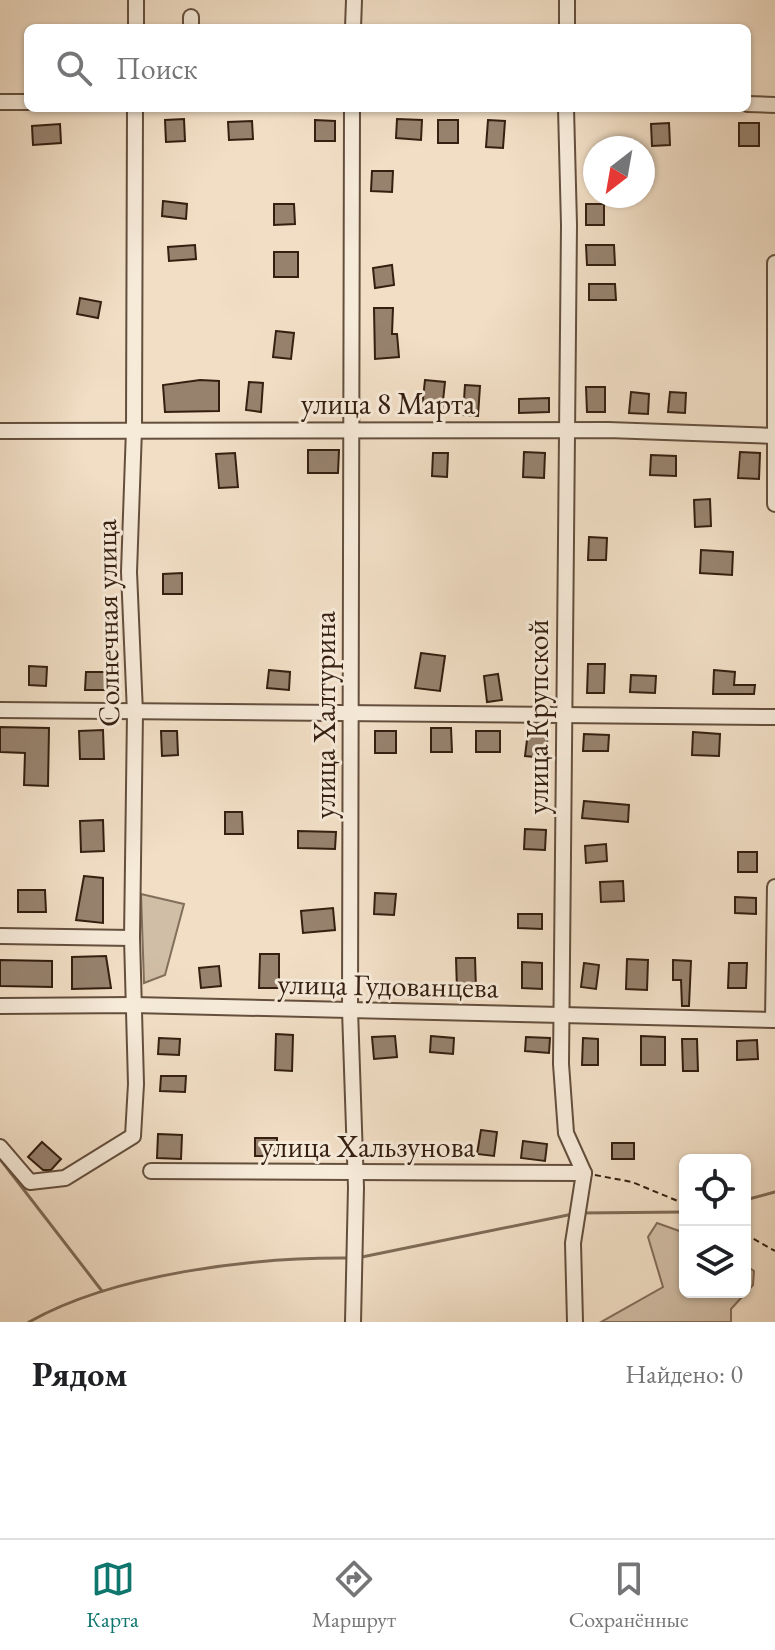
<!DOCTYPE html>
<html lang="ru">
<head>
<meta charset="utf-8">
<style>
  body { margin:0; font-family:"EB Garamond",serif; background:#f6f6f6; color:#202124 }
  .controls { position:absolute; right:24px; bottom:24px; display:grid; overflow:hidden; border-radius:12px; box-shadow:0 2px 6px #0004 }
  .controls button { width:72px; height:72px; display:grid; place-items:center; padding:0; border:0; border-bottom:2px solid #e0e0e0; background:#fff; color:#202124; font:40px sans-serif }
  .compass { position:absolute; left:583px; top:136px; width:72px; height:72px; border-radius:50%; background:#fff; box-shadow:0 2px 6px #0004; rotate:211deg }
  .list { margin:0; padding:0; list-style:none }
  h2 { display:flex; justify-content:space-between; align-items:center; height:104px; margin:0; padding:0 32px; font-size:34px }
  h2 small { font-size:26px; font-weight:400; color:#757577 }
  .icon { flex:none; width:44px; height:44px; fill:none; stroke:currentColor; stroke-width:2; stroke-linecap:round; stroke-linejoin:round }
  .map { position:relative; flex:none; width:775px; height:1322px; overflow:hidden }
  .search { position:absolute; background:#fff; box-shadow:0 2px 6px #0004; left:24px; right:24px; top:24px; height:88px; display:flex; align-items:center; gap:20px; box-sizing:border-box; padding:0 28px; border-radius:12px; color:#757577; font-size:30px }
  .sheet { height:216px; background:#fff }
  nav { display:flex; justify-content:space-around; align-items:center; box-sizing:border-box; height:112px; border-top:2px solid #e0e0e0; background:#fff; font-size:22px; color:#757577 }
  nav a { display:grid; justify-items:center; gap:4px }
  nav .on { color:#0f766e }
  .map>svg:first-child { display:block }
  .green { fill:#d1bea6; stroke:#836e5b; stroke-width:2 }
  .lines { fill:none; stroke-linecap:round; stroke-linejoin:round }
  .stream { stroke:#7f6b57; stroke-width:3 }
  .building { fill:#97826e; stroke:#351f10; stroke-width:2 }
  .minor-casing { stroke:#644f3d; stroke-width:18 }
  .path { stroke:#351f10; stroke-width:2; stroke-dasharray:6 4; stroke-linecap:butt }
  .minor { stroke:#f6ead9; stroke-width:14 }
  .labels { text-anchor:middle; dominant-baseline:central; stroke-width:6; stroke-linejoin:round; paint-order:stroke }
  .street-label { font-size:30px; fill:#351f10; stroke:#f6ead9 }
</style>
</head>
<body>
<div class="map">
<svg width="775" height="1322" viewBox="0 0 775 1322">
  <rect width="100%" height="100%" fill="#f1dec5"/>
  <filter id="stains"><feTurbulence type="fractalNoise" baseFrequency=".0025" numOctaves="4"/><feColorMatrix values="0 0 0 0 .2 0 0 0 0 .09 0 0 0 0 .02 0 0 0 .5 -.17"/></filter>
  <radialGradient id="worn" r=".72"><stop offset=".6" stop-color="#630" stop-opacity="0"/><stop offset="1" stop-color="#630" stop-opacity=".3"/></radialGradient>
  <!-- green -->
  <g class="green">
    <path d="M141,894L184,904L165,975L144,983Z"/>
    <path d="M657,1223L685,1233V1292H745V1265L754,1271L753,1285L731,1309V1322H601L663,1287L648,1237Z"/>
  </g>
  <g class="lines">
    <!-- stream -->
    <g class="stream">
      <path d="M0,1159L102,1291"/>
      <path d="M745,1200L775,1192"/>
      <path d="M581,1213L685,1212"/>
      <path d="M357,1258L573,1214"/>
      <path d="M29,1322C114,1274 252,1257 350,1258"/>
    </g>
  </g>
  <!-- building -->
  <g class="building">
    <path d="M184,119L185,141L166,142L165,120Z"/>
    <path d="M397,119L422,120L421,140L396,138Z"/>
    <path d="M315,120L335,121V141H315Z"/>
    <rect x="438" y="120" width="20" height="23"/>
    <path d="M488,120L505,121L503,148L486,147Z"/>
    <path d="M252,121L253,139L229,140L228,122Z"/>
    <path d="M669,123L670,145L652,146L651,124Z"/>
    <rect x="739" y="123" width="20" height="23"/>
    <path d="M60,124L61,143L33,145L32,126Z"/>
    <path d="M372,171H393L392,192L371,191Z"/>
    <path d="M163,201L187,204L186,219L162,216Z"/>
    <path d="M274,204H294L295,224L274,225Z"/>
    <rect x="586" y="204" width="18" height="21"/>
    <path d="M195,245L196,259L169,261L168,247Z"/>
    <path d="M586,245H614L615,265H587Z"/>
    <rect x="274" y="252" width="24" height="25"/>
    <path d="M392,265L394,285L375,288L373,268Z"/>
    <path d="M589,284H615L616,300H589Z"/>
    <path d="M80,298L101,302L98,318L77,314Z"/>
    <path d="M374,308H393L392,334H397L399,357L375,359Z"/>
    <path d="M276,331L294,333L291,359L273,357Z"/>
    <path d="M200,380L219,381V411L165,412L163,385Z"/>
    <path d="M425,380L445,382L442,410L422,408Z"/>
    <path d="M249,382L263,383L261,412L246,410Z"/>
    <path d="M465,385L480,386L478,416L463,415Z"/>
    <path d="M586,387H605V412H587Z"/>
    <path d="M631,392L649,394L648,414L629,413Z"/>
    <path d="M670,392L686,393L685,413L668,412Z"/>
    <path d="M549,398V412L519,413V399Z"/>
    <path d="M308,450H339L338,473H308Z"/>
    <path d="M524,452L545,453L544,478L523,477Z"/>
    <path d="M740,452L760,453L759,479L738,478Z"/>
    <path d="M235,453L238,487L219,488L216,454Z"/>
    <path d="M433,453H448L447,477L432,476Z"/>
    <path d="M651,455L676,456V476L650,475Z"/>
    <path d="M710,499L711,526L695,527L694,500Z"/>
    <path d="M589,537L607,538L606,560H588Z"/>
    <path d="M701,550L733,552L732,575L700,573Z"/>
    <path d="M182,573V594H163V574Z"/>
    <path d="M421,653L445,656L440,691L415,688Z"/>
    <path d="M588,664H605L604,693H587Z"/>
    <path d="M29,666L47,667L46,686L29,685Z"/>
    <path d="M269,670L290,672L289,690L267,688Z"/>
    <path d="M714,670L735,672L734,685H755L754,694H713Z"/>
    <path d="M86,672H106L105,690H85Z"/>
    <path d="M498,674L502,700L487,702L484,676Z"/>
    <path d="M631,675L656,676L655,693L630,692Z"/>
    <path d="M0,727L49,728L48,786L24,785L25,753L0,752Z"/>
    <path d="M431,728H451L452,752H431Z"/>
    <path d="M103,730L104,759H80L79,731Z"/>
    <path d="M161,731H177L178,755L162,756Z"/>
    <rect x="375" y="731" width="21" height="22"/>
    <rect x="476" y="731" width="24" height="21"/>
    <path d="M528,732L548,735L545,758L525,756Z"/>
    <path d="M693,732L720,734L719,756L692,755Z"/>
    <path d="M584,734L609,735L608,751H583Z"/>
    <path d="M584,801L629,805L628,822L582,818Z"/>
    <path d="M225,812H242L243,834H225Z"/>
    <path d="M103,820L104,851L81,852L80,821Z"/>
    <path d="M525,829L546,830L545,850L524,849Z"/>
    <path d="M298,831L336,832L335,849L298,848Z"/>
    <path d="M606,844L607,861L586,863L585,846Z"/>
    <rect x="738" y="852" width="19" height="20"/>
    <path d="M84,876L103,878V923L76,920Z"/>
    <path d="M623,881L624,901L601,902L600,882Z"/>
    <path d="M18,890H45L46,912H18Z"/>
    <path d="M375,893L396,894L394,915L374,914Z"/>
    <path d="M735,897L756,898V914L735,913Z"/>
    <path d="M333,908L335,930L303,933L301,911Z"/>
    <path d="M518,914H542V929L518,928Z"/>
    <path d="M260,954H279V988H259Z"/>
    <path d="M106,956L111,988L72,989V957Z"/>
    <path d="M456,958H475L476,990H457Z"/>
    <path d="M627,959L648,960L647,990L626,989Z"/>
    <path d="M0,960L52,961V987L0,986Z"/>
    <path d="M673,960L691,961L689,1006H682L681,980H673Z"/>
    <path d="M522,962L542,963V989L522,988Z"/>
    <path d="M584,963L599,965L596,989L581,987Z"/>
    <path d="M729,963H747L746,988H728Z"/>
    <path d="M219,966L221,986L201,988L199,968Z"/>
    <path d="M276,1034L293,1035L292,1071L275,1070Z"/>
    <path d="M395,1036L397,1057L374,1059L372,1037Z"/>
    <path d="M431,1036L454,1038L453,1054L430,1052Z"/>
    <path d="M641,1036L665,1037V1065H641Z"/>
    <path d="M526,1037L550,1038L549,1053L525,1051Z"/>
    <path d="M159,1038L180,1039L179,1055L158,1054Z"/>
    <path d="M583,1038L598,1039V1065H582Z"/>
    <path d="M682,1039H697L698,1071H683Z"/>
    <path d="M757,1040L758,1059L737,1060V1041Z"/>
    <path d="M161,1076H186L185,1092L160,1091Z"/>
    <path d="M481,1130L497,1132L494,1156L477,1154Z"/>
    <path d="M158,1134L182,1135L181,1159L157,1158Z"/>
    <rect x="255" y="1138" width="22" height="18"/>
    <path d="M523,1141L547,1144L545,1161L521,1158Z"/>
    <path d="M42,1142L61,1159L51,1170H43L28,1157Z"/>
    <rect x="612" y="1143" width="22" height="16"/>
  </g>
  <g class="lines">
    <!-- minor casing -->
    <g class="minor-casing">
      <g id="minor">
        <path d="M191,17V28"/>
        <path d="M136,28V0"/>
        <path d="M353,28L354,0"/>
        <path d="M567,28V0"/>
        <path d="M0,102H28"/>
        <path d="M747,104L775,105"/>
        <path d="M352,108L350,1010L356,1187L353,1322"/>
        <path d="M566,108L569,225L561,1064L566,1133L584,1173L573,1243L575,1322"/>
        <path d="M775,263V504"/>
        <path d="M0,431L608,430L775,436"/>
        <path d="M0,710L775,717"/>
        <path d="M0,936L132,938"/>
        <path d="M0,1006L133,1005L775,1020"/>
        <path d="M773,1020L775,887"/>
        <path d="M0,1147L30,1182L65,1178L133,1136L136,1084L132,938L135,713L129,572L134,429L135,108"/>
        <path d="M151,1171L584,1173"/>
      </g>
    </g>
    <!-- path -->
    <g class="path">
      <path d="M595,1175L632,1182L685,1204"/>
      <path d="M745,1234L775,1251"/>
    </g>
    <!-- minor -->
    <use href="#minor" class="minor"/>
  </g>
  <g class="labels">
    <!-- street labels -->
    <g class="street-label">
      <text x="388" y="403">улица 8 Марта</text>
      <text transform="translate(107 623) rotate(-91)">Солнечная улица</text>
      <text transform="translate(324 715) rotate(-90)">улица Халтурина</text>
      <text transform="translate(537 717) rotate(-90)">улица Крупской</text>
      <text transform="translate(388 985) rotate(1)">улица Гудованцева</text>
      <text x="368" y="1146">улица Хальзунова</text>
    </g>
  </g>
  <rect width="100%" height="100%" filter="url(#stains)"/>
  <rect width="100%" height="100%" fill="url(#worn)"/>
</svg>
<div class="controls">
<button><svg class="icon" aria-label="locate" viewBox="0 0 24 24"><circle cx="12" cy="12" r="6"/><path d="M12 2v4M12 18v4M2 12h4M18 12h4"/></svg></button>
<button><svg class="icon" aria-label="layers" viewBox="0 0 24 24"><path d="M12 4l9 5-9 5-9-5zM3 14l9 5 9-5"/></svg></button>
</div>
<svg class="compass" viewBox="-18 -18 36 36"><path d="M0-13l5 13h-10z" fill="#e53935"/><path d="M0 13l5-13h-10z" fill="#757577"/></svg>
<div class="search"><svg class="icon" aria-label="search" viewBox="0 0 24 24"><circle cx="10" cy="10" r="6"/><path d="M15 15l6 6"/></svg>Поиск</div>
</div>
<section class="sheet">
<h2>Рядом<small>Найдено: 0</small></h2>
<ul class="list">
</ul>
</section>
<nav>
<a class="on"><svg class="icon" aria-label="map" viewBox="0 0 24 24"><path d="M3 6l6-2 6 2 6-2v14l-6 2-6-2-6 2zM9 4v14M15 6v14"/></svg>Карта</a>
<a><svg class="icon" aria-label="directions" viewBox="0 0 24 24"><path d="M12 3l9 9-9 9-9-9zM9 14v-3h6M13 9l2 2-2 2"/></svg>Маршрут</a>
<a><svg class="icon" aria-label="saved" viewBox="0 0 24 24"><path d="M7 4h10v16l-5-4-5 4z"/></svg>Сохранённые</a>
</nav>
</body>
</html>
